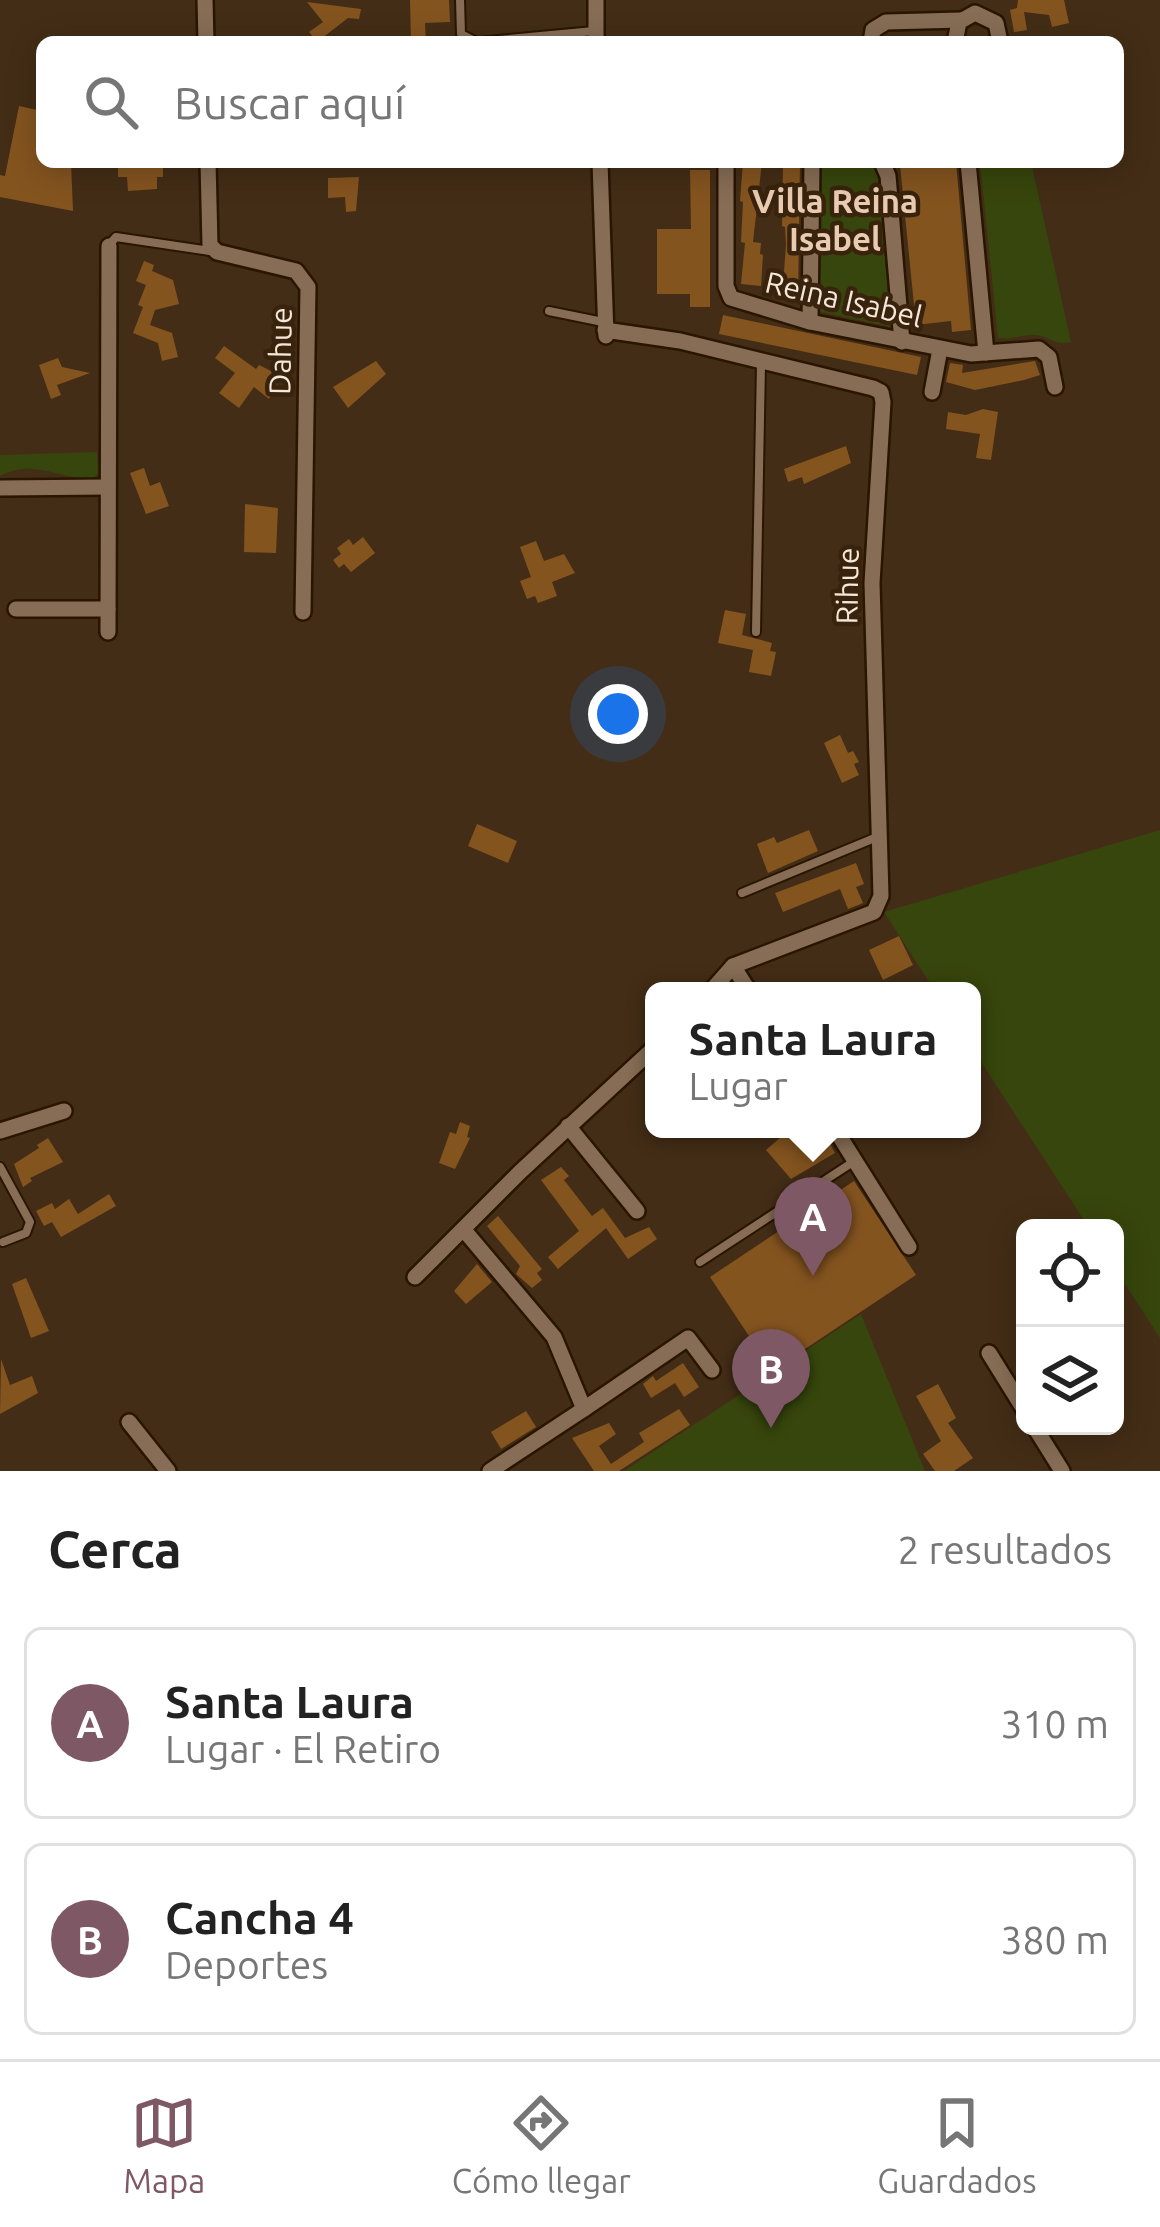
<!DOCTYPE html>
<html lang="es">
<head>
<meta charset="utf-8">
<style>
  body { margin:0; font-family:Ubuntu,sans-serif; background:#f6f6f6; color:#222 }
  .controls { position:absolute; right:36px; bottom:36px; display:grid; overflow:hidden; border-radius:18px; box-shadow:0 6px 30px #0003 }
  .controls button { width:108px; height:108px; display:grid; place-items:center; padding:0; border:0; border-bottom:3px solid #e0e0e0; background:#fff; color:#222; font:60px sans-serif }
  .you { position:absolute; left:618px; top:714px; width:42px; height:42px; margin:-30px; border:9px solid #fff; border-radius:50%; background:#1a73e8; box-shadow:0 0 0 18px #1a73e833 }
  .badge { display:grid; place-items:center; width:78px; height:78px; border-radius:50%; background:#7f5865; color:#fff; font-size:39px; font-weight:700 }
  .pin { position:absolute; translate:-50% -99px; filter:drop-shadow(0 3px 6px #0008) }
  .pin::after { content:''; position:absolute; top:63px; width:42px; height:36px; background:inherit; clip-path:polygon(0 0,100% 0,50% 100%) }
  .popup { position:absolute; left:645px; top:982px; width:336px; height:156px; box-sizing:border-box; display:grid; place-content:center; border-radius:18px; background:#fff; filter:drop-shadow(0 3px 9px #0005); font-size:39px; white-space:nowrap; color:#767676 }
  .popup b { font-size:45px; color:#222 }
  .popup::after { content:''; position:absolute; left:50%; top:100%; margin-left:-24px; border:24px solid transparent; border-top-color:#fff }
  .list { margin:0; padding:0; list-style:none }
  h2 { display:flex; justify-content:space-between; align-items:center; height:156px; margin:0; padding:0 48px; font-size:51px }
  h2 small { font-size:39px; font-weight:400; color:#767676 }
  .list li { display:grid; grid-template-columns:78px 1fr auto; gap:36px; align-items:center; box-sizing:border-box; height:192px; margin:0 24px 24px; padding:0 24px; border:3px solid #e0e0e0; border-radius:18px }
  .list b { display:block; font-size:45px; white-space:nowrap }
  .list p { margin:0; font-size:39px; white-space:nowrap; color:#767676 }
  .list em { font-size:39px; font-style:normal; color:#767676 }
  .icon { flex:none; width:66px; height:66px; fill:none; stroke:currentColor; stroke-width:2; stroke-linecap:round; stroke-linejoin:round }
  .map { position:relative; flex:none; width:1160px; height:1471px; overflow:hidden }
  .search { position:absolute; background:#fff; box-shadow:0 6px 30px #0003; left:36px; right:36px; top:36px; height:132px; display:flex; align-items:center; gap:30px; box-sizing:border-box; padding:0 42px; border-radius:18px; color:#767676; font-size:45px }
  .sheet { height:588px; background:#fff }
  nav { display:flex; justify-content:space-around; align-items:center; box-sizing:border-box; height:168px; border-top:3px solid #e0e0e0; background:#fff; font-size:33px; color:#767676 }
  nav a { display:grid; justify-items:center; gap:6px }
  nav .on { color:#7f5865 }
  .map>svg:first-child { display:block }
  .green { fill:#37460c }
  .building { fill:#84541f }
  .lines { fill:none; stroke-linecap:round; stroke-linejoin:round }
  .service-casing { stroke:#291500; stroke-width:12 }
  .minor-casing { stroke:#291500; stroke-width:20 }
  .service { stroke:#876d55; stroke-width:8 }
  .minor { stroke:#876d55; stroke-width:15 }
  .labels { text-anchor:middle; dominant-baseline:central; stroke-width:9; stroke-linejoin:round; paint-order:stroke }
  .street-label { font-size:30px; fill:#f5e7d9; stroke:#39230c }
  .neighbourhood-label { font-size:33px; font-weight:bold; fill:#e8cbb1; stroke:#39230c }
</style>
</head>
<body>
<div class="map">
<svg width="1160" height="1471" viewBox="0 0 1160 1471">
  <rect width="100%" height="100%" fill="#432d16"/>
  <!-- green -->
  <g class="green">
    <path d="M819,162L874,164L877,167L891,327L817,311Z"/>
    <path d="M980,162H1031L1071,342C1055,345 1055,340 1041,336C1026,332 1012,341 998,338Z"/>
    <path d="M97,452L98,474L92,479C58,479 34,458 0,476V455Z"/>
    <path d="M1160,830V1338L1115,1269V1228H1089L972,1048V991H935L884,912Z"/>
    <path d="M861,1314L925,1471H624Z"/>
  </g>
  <!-- building -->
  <g class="building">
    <path d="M410,0H449L450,22L425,23L426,42H411Z"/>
    <path d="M1018,0H1064L1069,23L1052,27L1049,15L1024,12L1027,30L1014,32L1010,10L1017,8Z"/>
    <path d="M307,2L361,9L359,19L348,18L317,42L309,32L323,22Z"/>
    <path d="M19,106L42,111V162H71L73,211L0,197V175L5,176Z"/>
    <path d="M743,162H762L753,242L761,243L760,254L763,255L761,286L741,284L745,243L741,242L743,202L740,201Z"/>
    <path d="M783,162H800L798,300L782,298L786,245L785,227L782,226Z"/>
    <path d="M928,162H956L971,330L952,332L951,321L916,325L900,165Z"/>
    <path d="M163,165V177H157V189L128,191L127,177H118V166Z"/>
    <path d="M690,170H710V307H690V294H657V229H691Z"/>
    <path d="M359,177L356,211L346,212L345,197L328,198V178Z"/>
    <path d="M144,261L154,265L152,271L173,280L179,304L155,310L150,325L172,333L178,357L162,361L158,343L133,333L143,307L138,305L146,285L136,281Z"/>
    <path d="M723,315L921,357L917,375L719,334Z"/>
    <path d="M224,346L256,369L259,365L281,376L269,399L254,387L239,408L219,393L235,373L215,358Z"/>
    <path d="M58,358L62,367L90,373L57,385L61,395L51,399L39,365Z"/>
    <path d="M376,361L386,374L348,408L333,387Z"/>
    <path d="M1035,361L1040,375L1024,380L975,390L946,382L950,363L963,365L962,373Z"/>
    <path d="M983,409L998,412L991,460L976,458L980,434L946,429L948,412L966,415Z"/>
    <path d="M846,446L851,463L804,484L802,477L788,482L784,469Z"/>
    <path d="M144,468L150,486L160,482L169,506L146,514L130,473Z"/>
    <path d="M245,504L278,508L276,553L244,552Z"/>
    <path d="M363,537L375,553L351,572L344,564L339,568L333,560L341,554L337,548L349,539L353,545Z"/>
    <path d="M536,541L544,561L564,554L575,573L552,582L557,596L538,603L535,596L527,599L520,581L531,577L520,547Z"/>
    <path d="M725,610L746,614L742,635L772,643L770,651L776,652L771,676L749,672L753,650L718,643Z"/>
    <path d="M840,735L848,753L853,751L859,762L854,764L859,775L842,783L824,743Z"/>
    <path d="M477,824L517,841L508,863L468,846Z"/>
    <path d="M809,830L818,851L768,873L757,844L774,837L777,843Z"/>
    <path d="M856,863L864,884L856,887L863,903L848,909L840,889L783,912L775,893Z"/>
    <path d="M899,936L913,965L883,980L869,950Z"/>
    <path d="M460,1122L470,1126L467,1137L470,1138L455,1169L439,1163L450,1132L456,1134Z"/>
    <path d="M790,1129H803L816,1145L827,1138L835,1153L791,1179L766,1150Z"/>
    <path d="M48,1138L63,1162L30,1178L32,1181L23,1187L14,1164L39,1148L37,1145Z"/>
    <path d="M561,1167L569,1176L564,1180L592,1216L603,1208L625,1238L649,1227L657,1239L628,1259L606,1228L558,1269L548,1257L579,1231L541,1180Z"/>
    <path d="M854,1181L916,1275L772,1371L710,1277Z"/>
    <path d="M109,1194L116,1206L61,1237L52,1222L44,1226L36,1211L52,1203L55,1209L69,1199L78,1214Z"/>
    <path d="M498,1216L542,1269L537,1273L542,1280L532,1288L516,1274L520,1266L487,1226Z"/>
    <path d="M477,1264L492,1282L466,1304L454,1291Z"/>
    <path d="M26,1278L49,1331L31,1338L12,1284Z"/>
    <path d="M1,1359L10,1385L32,1376L38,1393L0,1414Z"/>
    <path d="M683,1363L699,1387L684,1397L675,1383L651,1398L643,1384L653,1376L656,1381Z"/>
    <path d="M938,1384L956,1418L948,1423L973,1458L954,1471H935L923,1454L941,1441L916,1396Z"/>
    <path d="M679,1409L690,1425L619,1471H594L572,1438L609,1423L616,1434L599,1446L611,1464L644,1442L639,1433Z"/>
    <path d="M526,1411L536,1427L501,1449L491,1432Z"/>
  </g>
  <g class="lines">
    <!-- service casing -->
    <g class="service-casing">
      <g id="service">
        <path d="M460,0L461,34L477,42L594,31"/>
        <path d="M109,245L116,237L210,251"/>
        <path d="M549,311L603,322"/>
        <path d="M756,632L761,363"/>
        <path d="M742,893L877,837"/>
        <path d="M0,1167L30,1222L26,1233L3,1242"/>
        <path d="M700,1262L853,1162"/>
      </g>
    </g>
    <!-- minor casing -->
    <g class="minor-casing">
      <g id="minor">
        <path d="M205,0L206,42"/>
        <path d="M596,0V42"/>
        <path d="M871,42L873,30L886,22L961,20"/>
        <path d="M955,42L959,22L975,13L996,23L1000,42"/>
        <path d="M208,162L210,245L217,252L296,271L308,287L303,612"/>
        <path d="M600,162L606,336"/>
        <path d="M726,162V286L731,298L810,322L971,354L1039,349L1049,357L1055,387"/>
        <path d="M882,162L888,176L902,342"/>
        <path d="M968,162L986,353"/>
        <path d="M810,322L812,162"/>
        <path d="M605,330L680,341L873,388L881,392L883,402L872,583L881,896L874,912L733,966L711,991"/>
        <path d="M932,392L940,349"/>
        <path d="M0,488L108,487"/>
        <path d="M16,609H108"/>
        <path d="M108,632L109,246"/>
        <path d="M733,966L749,991"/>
        <path d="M568,1126L637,1211"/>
        <path d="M835,1129L909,1247"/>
        <path d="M0,1131L64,1111"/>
        <path d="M464,1230L554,1337L584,1409L490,1471"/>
        <path d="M415,1277L520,1172L654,1048"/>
        <path d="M989,1353L1025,1411"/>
        <path d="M584,1409L688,1338L712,1370"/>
        <path d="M129,1422L168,1471"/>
        <path d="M1034,1426L1062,1471"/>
      </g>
    </g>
    <!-- service -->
    <use href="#service" class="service"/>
    <!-- minor -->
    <use href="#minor" class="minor"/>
  </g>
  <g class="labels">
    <!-- street labels -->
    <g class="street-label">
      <text transform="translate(844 299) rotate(13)">Reina Isabel</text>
      <text transform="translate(280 351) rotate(-89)">Dahue</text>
      <text transform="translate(847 586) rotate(-89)">Rihue</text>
    </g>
    <!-- neighbourhood labels -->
    <g class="neighbourhood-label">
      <text x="835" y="200">Villa Reina<tspan x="835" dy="38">Isabel</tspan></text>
    </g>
  </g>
</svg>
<div class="controls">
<button><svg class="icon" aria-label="locate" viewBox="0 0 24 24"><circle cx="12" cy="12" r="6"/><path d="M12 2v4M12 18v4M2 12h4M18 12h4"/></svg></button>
<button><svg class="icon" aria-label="layers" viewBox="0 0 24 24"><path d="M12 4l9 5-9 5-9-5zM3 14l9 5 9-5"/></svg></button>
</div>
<div class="you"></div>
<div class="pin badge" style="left:813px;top:1276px">A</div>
<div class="popup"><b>Santa Laura</b>Lugar</div>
<div class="pin badge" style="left:771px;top:1428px">B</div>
<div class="search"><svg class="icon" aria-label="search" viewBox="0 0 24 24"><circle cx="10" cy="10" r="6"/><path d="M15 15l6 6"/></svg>Buscar aquí</div>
</div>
<section class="sheet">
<h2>Cerca<small>2 resultados</small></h2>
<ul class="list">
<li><span class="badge">A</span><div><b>Santa Laura</b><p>Lugar · El Retiro</p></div><em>310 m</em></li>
<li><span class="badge">B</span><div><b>Cancha 4</b><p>Deportes</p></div><em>380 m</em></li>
</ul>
</section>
<nav>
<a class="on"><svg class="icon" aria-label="map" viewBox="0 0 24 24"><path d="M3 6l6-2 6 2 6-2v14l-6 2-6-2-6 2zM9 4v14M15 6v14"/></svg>Mapa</a>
<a><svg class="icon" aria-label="directions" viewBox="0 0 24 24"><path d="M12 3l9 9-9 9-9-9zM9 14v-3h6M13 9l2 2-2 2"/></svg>Cómo llegar</a>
<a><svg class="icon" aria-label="saved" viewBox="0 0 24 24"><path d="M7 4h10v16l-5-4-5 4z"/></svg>Guardados</a>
</nav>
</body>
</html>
